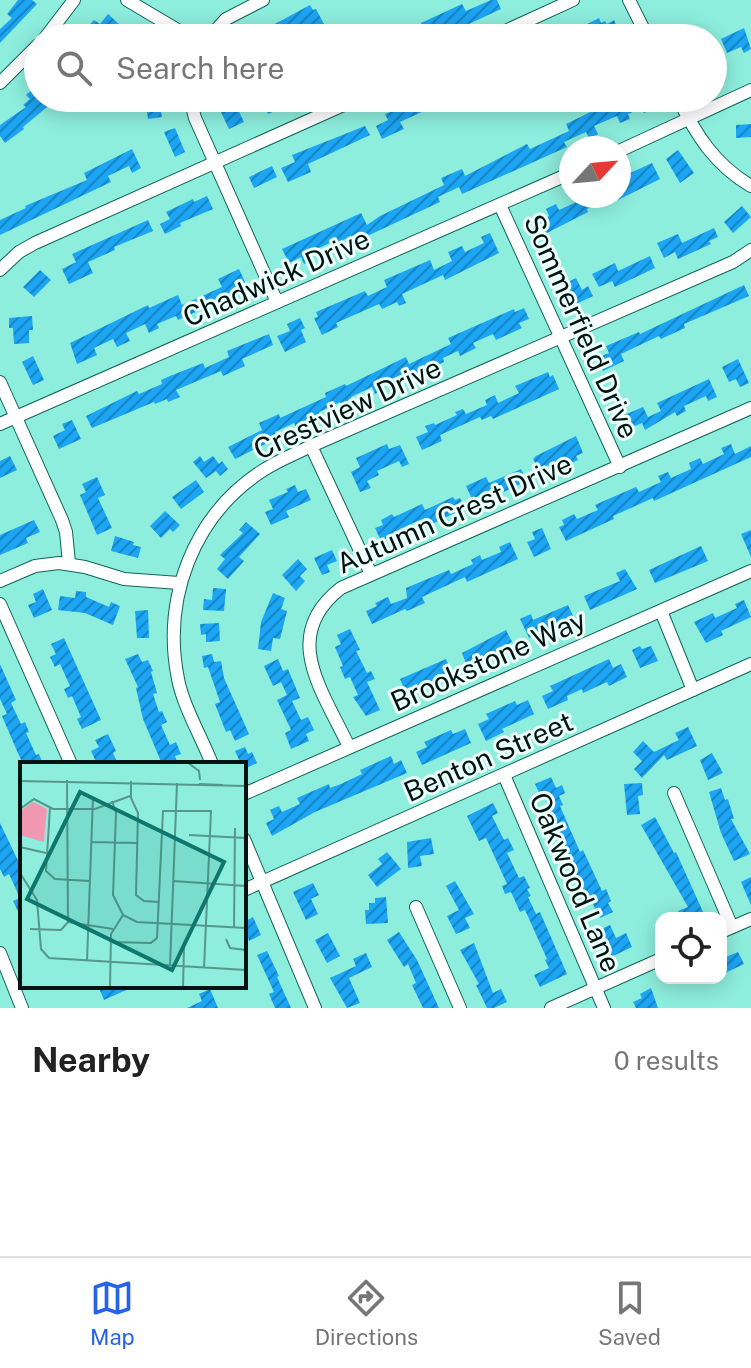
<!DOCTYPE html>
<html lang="en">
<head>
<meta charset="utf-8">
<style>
  body { margin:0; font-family:"Public Sans",sans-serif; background:#f2f2f2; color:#222 }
  .controls { position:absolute; right:24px; bottom:24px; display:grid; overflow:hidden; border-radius:16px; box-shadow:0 4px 20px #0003 }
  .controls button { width:72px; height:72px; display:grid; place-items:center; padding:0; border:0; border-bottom:2px solid #e0e0e0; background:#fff; color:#222; font:40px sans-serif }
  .compass { position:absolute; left:559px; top:136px; width:72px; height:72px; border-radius:50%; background:#fff; box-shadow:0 4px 20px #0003; rotate:64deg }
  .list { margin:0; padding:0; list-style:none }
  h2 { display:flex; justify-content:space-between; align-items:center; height:104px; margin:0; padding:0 32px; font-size:34px }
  h2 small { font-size:26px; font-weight:400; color:#767676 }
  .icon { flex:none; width:44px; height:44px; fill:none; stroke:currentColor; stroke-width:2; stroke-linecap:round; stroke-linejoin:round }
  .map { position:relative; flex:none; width:751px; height:1008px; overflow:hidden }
  .search { position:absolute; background:#fff; box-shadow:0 4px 20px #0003; left:24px; right:24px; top:24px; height:88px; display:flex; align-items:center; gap:20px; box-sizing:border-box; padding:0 28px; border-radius:44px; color:#767676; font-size:30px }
  .sheet { height:248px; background:#fff }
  nav { display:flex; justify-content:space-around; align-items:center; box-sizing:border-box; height:112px; border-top:2px solid #e0e0e0; background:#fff; font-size:22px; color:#767676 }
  nav a { display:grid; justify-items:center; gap:4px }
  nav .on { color:#2563eb }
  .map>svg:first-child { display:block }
  .building { fill:url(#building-hatch) }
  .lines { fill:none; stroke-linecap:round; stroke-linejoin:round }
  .minor-casing { stroke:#11645a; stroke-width:14 }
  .minor { stroke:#fff; stroke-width:12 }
  .labels { text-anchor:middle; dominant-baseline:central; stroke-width:6; stroke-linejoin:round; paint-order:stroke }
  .street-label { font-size:28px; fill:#011411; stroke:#edfefb }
  .inset-road { fill:none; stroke:#55978b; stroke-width:2 }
  .view { fill:#0f766e; fill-opacity:0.15; stroke:#0f766e; stroke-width:4 }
  .inset-edge { fill:none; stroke:#011411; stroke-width:4 }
</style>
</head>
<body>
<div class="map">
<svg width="751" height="1008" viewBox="0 0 751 1008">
  <defs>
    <pattern id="building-hatch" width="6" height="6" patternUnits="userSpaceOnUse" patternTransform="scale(2)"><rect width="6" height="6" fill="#1ba5f4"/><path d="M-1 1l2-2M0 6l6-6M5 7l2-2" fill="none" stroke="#1685c4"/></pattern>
  </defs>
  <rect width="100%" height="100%" fill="#8deedd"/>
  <!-- building -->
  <g class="building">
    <path d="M18,0H32L37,4L0,43V29L12,18L7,14Z"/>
    <path d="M491,0H497L501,9L456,30L454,26L439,33L442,38H374L403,25L407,34L423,26L421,23L462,4L466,11Z"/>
    <path d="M310,5L313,10L316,9L324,24L308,32L306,28L284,38H249Z"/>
    <path d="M108,14L119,24L111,38H100L96,35L93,38L84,31L94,20L100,24Z"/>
    <path d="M599,18L601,23L605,21L607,24L614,20L620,33L611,38H560Z"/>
    <path d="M744,28L751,49L744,53L741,47L727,53L721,39Z"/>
    <path d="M38,85V98H58L23,127L24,129L5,143L0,136V125L26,107L23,105L30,99L26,95Z"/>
    <path d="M145,98H163L165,111L161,112L162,117L148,119Z"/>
    <path d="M276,98H303L268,114L264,104Z"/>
    <path d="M426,98H452L400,122L404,129L382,139L376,126L388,120L385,114Z"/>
    <path d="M619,98H652L656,107L644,113L642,108L628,114L630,119L620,123L617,116L594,126L598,134L589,138L586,132L564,142L567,147L462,194L459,187L438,197L440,202L363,238L360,232L343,240L346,245L333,251L330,243L310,252L313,260L304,264L301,257L289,263L282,249L361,213L367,225L380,216L444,185L441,178L462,169L465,176L527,144L530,149L569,131L566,124Z"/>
    <path d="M234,101L244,122L229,129L219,108Z"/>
    <path d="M751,124V137L736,138V125Z"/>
    <path d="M365,126L370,135L308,164L311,172L288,182L281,168L295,162L292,155Z"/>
    <path d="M175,128L185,152L175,157L164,132Z"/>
    <path d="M132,149L141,168L132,173L129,166L108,176L111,182L0,235V220L26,208L25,206L87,180L84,173Z"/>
    <path d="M678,150L694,173L680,183L666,159Z"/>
    <path d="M652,163L660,179L608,205L606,200L587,209L588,212L543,235L536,222L549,216L546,209L556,204L559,210L581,200L580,196H619V178Z"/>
    <path d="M272,166L277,177L254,188L249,177Z"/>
    <path d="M207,196L213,209L180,223L181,226L165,234L160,224L170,219L166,212L193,199L194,202Z"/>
    <path d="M742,206L751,217L733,233L724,222Z"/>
    <path d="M148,220L153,231L114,247L115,250L88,262L93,273L69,284L62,269L76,262L72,254Z"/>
    <path d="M714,228L718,237L709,241L711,244L678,259L675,252L664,258L657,243L678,234L682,243Z"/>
    <path d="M490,233L499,253L445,280L443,275L402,294L406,303L399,306L397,302L382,309L379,304L336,323L338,327L322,335L314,318L318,317L316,312L365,291L368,296L387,287L384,280L430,260L434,270L452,261L448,252L462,246L465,252L484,243L481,237Z"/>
    <path d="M650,256L655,268L615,287L612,281L599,287L592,274L615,263L618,271Z"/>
    <path d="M239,269L245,282L233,288L236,294L178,320L176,316L157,324L159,328L149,333L145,324L126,333L130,341L117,347L113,339L94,348L97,355L77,364L70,343L148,305L149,308L178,295L182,305L222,287L218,279Z"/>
    <path d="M40,270L51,280L34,297L23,287Z"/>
    <path d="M576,278L582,290L588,286L593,296L574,305L564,284Z"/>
    <path d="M744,285L749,296L684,324L685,328L661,339L659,336L621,354L624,361L603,371L597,358L609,353L606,346L639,332L640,334Z"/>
    <path d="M524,308L529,319L519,323L522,328L496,340L493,334L473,343L476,348L460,356L458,351L443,358L444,362L406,380L403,374L382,383L385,389L375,394L372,387L351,397L354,403L343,408L340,402L319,412L321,416L296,427L294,423L275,432L277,438L235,459L228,447L262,430L259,423L279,414L280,418L326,397L325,393L345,384L346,386L406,357L409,364L451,344L448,338L514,309L515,312Z"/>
    <path d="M32,316L33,330H29V343L14,344L13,328H9V318Z"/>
    <path d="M300,318L305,328L301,330L306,342L285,352L277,336L290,331L287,324Z"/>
    <path d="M269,334L273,345L242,359L245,366L223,376L221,371L176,390L180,397L168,402L167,399L155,404L154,402L92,428L86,416L137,391L139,394L162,384L161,380L170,376L203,363L205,368L229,357L227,351Z"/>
    <path d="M33,356L44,380L33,385L22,362Z"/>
    <path d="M738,359L749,383L740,387L736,379L729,382L722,367Z"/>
    <path d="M548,372L550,377L553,375L559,389L493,419L491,416L482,420L480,417L440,435L442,441L422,450L416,437L428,432L425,426L434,423L435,425L457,415L455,412L463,409L466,414L487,405L485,400L495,395L498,403L519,393L515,386Z"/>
    <path d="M709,379L717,397L708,401L706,396L684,406L686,411L677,416L675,412L645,430L642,423L628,429L622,416L643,407L648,417L661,411L657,403Z"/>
    <path d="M72,420L81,439L59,449L53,436L65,430L62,424Z"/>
    <path d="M576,436L583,453L576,456L578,460L551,472L548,465L539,470L533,459L536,456Z"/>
    <path d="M387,444L389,449L400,445L409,464L402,467L399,461L377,471L379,475L367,481L371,488L360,492L351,472L360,467L356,458Z"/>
    <path d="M731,444L735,454L751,446V457L654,501L653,498L613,516L614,519L566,541L559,527L564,525L562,520L574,514L577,519L598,510L595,505L606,500L636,487L639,492L661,482L658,476L668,472L671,478L691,469L689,463L700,458L703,464L724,454L721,448Z"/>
    <path d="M10,456L17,470L0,478V461Z"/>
    <path d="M200,456L204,462L213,456L219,464L222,461L228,469L220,476L216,471L206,478L193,462Z"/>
    <path d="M521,469L527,481L486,500L483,494L472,499L466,486L486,477L489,483Z"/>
    <path d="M97,477L105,495L98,498L112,528L97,535L80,495L86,492L82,484Z"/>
    <path d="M196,480L204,492L181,509L172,497Z"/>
    <path d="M295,485L298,492L306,489L311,500L286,511L289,517L271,525L265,512L273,509L269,500L288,492L286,489Z"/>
    <path d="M453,497L455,500L460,498L465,508L424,528L420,520L400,529L403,536L394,541L392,536L381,541L375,528L383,525L381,520L392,514L394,517L422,504L425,510Z"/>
    <path d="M165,511L180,525L173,532L170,529L161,538L150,526Z"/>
    <path d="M34,520L40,532L26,538L28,543L0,555V535Z"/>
    <path d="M246,522L260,534L239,557L244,561L228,579L217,569L225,559L220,555L243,533L239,530Z"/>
    <path d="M542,528L551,549L534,557L527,542L535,539L532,532Z"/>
    <path d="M751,530V557L741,534Z"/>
    <path d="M115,536L134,542L133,545L141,547L138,558L111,551Z"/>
    <path d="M510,542L518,559L467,582L465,577L422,597L425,603L407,611L405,609L372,624L366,611L377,606L375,603L388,597L391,604L407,598L406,588L449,570L451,574L473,564L471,560L480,555L482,560L501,552L499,547Z"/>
    <path d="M701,546L708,561L655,583L649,570Z"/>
    <path d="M332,550L337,561L327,565L330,572L322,575L314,558Z"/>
    <path d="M298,559L307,569L300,576L305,581L296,591L282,575Z"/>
    <path d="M625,569L637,589L590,610L584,596L620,581L616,573Z"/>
    <path d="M213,588L226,589L224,611L203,610L204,599L212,600Z"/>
    <path d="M43,589L52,610L34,618L28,605L36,602L33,594Z"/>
    <path d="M76,591L86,592V597L109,607L111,602L120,606L113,625L85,613L58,610L60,596L75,598Z"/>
    <path d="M273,593L285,598L281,609L287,611L280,639L273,638L271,651L258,649L261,622Z"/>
    <path d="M744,600L751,617L721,631L723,635L706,643L694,622L713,613L715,618L737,608L735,604Z"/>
    <path d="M568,605L574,618L529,638L520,619L531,614L533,620Z"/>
    <path d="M148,610L149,638H137L135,611Z"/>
    <path d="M219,623L220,641L206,642V634L201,635L200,624Z"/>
    <path d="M350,629L360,650L356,651L367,673L371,671L375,679L367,682L380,710L366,716L353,697L358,695L350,677L345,679L340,667L343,666L335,647L341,644L337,635Z"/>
    <path d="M506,630L512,642L506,645L507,647L467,666L462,653Z"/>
    <path d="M64,638L101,720L82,729L77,719L81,717L72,696L68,698L64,689L70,686L60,664L55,667L50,657L56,654L51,644Z"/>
    <path d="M640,646L642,649L651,646L658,661L640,668L632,650Z"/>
    <path d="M138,654L142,662L148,660L153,671L151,672L157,693L153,694L159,712L162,711L167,722L161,725L170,745L176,742L181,754L175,756L178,764H162L143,719L136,688L138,687L125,659Z"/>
    <path d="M212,654L214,662L221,661L224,678L249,734L235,741L230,730L226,732L222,722L215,704L220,702L208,667L204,668L202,656Z"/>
    <path d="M278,659L283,671L288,669L300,698L292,701L301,720L308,717L314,730L306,734L309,741L291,749L285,733L291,730L277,700L287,695L281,682L273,686L264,666Z"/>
    <path d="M446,659L452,672L406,693L400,679Z"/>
    <path d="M609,659L613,668L621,664L627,677L609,686L607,682L583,693L582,689L567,696L568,700L548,709L542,696L553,691L550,686Z"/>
    <path d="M0,664L16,700L11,703L21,724L25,722L29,732L26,733L36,755L39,754L43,764H23L17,751L2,716L7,714L0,699Z"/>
    <path d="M528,700L534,714L502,729L504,732L486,741L478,724L489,719L486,714L515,701L517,705Z"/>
    <path d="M688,727L697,746L667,760L664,755L642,778L634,769L642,761L633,752L643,741L654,752L679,740L675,733Z"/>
    <path d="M465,729L471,743L422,765L416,752L427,747L424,742L451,730L453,734Z"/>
    <path d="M108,734L116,751L113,753L118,764H97L91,751L99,747L95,740Z"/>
    <path d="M245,747L248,754L252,752L257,763L244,769V764H241L235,751Z"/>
    <path d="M712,753L723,773L708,780L700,760Z"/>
    <path d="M391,756L394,764L401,760L407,773L315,812L272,836L266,823L274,819L270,810L279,806L282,812L300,804L297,798L329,784L330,788L341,784L362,774L360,770Z"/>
    <path d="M551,777L556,788L562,785L565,793L559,796L563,805L560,806L580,852L583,850L602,891L606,889L611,901L608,903L613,912L600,918L593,904L588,906L574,874L577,872L550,819L554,818L545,798L542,799L535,784Z"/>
    <path d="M642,783L643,795L638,796L640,814L627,815L624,784Z"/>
    <path d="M721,788L725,800L728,799L734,819H731L750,854L734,861L721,833L709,792Z"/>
    <path d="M493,803L498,813L492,816L504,840L508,838L514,850L507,853L519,878L524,876L530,888L527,889L531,896L528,897L536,914L540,912L567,974L540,987L534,975L549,968L545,960L547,959L525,910L520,912L511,892L505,894L502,886L507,884L486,838L479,841L467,816Z"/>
    <path d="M655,817L674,853L676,852L704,914L696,918H681L678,911L688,907L641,825Z"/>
    <path d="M0,823L22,869V920L13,901L20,898L9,874L4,877L0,869Z"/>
    <path d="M431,838L434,854L420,856L422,866L408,868L407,842Z"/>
    <path d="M387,852L401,869L377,887L368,875L382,864L378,859Z"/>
    <path d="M751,877V905L741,882Z"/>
    <path d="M455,881L474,914L465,918L470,928L456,934L447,916L459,910L446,886Z"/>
    <path d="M313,883L319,895L311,899L318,914L306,920L293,892Z"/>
    <path d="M386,897L388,923L366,924L365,910H369V903H375V898Z"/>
    <path d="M253,917L261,935L249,941L244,922Z"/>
    <path d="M610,925L616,938L626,933L632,947L611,957L599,930Z"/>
    <path d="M399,932L417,960L439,1008H423L412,985L416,983L408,964L404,967L387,940Z"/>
    <path d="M328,933L340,956L327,963L315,940Z"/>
    <path d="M474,943L493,993L501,989L507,1002L494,1008H487L476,985L479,984L460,950Z"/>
    <path d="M267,951L279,976L277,977L291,1008H275L269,994L274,992L257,955Z"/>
    <path d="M738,952L744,964L721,975V959Z"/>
    <path d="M366,953L372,967L349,978L360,1003L347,1008L330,978L356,966L353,959Z"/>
    <path d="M98,986H135L104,1000Z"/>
    <path d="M651,988L658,1008H636L633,1002L642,998L640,994Z"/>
    <path d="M210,989L218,1008H187L202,1001L199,994Z"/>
  </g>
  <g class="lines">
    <!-- minor casing -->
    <g class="minor-casing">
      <g id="minor">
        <path d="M127,0L191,38"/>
        <path d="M629,0L648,38"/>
        <path d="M45,38L74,0"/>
        <path d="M209,38L226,19L263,0"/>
        <path d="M490,38L573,0"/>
        <path d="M0,83L38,45"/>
        <path d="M190,98L195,118L277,302"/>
        <path d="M678,98C696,135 715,165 751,186"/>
        <path d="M619,151L751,90"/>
        <path d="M500,205L620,467"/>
        <path d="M0,270L19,252L35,243L359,98"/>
        <path d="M0,382L62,520L66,532L69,563"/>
        <path d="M0,424L571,173"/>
        <path d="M311,446L371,574"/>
        <path d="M0,581L35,566L59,563L85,567L124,579L179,583"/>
        <path d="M0,604L71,764"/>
        <path d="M661,611L693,690"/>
        <path d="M349,747C323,691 279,636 341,588L751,408"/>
        <path d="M212,764C202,738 183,706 178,679C162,599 193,516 262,471C277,461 295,454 311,446L733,262L751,250"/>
        <path d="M504,775L604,1008"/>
        <path d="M674,793L732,927"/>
        <path d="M244,794L751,571"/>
        <path d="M244,839L315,1008"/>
        <path d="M244,890L751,664"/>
        <path d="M416,907L460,1008"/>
        <path d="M721,932L751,919"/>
        <path d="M0,953L22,1008"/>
        <path d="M551,1008L661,959"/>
      </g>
    </g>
    <!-- minor -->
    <use href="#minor" class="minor"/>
  </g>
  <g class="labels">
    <!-- street labels -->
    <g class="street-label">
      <text transform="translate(276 277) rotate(-24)">Chadwick Drive</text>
      <text transform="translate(582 326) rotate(66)">Sommerfield Drive</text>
      <text transform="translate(347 408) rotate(-25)">Crestview Drive</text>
      <text transform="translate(454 513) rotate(-24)">Autumn Crest Drive</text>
      <text transform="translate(488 660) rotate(-24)">Brookstone Way</text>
      <text transform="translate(488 756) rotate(-24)">Benton Street</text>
      <text transform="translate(576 882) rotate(67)">Oakwood Lane</text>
    </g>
  </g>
  <!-- overview -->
  <g transform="translate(20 762)">
    <rect width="226" height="226" fill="#8deedd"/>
    <path d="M13,40L27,47L24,80L0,73V49Z" fill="#f297b1"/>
    <path class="inset-road" d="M167,0L179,9L180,18M47,18L48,160M0,19L226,24M111,19V36L118,51L116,133L124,139L139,140M179,22L203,23M92,39L96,51L93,133L103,153L117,160L226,166M30,46L26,109L35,117L70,119M0,47L14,37L33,47H75L110,34M169,73L226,76M72,80L117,81M0,85L26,91M0,111L17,138L21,187L29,196L226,208M153,119L226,124M48,160L93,167M214,165L215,66M10,167L41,168L48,160M206,177L210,186L226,188M90,180L131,181L137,176L143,49H191L184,206M67,199L73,35M150,204L157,21M90,226L91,172L103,153M163,226L164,184"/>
    <path class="view" d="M60,30L204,100L152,208L7,137Z"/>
    <rect width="226" height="226" class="inset-edge"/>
  </g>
</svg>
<div class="controls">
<button><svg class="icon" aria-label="locate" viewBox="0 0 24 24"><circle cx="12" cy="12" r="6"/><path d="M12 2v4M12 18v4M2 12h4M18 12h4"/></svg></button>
</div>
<svg class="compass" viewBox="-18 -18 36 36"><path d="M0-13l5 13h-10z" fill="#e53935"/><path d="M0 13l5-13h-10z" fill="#767676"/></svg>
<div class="search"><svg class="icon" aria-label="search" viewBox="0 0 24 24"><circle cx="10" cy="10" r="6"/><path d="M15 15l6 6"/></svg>Search here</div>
</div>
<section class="sheet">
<h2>Nearby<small>0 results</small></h2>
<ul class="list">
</ul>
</section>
<nav>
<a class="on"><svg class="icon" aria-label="map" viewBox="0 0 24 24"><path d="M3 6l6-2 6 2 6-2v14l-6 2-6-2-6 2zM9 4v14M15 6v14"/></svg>Map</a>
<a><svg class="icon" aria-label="directions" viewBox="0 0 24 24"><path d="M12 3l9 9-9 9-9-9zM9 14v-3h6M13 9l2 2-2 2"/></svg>Directions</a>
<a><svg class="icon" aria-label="saved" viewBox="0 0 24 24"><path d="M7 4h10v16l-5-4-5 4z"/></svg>Saved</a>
</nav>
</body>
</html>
